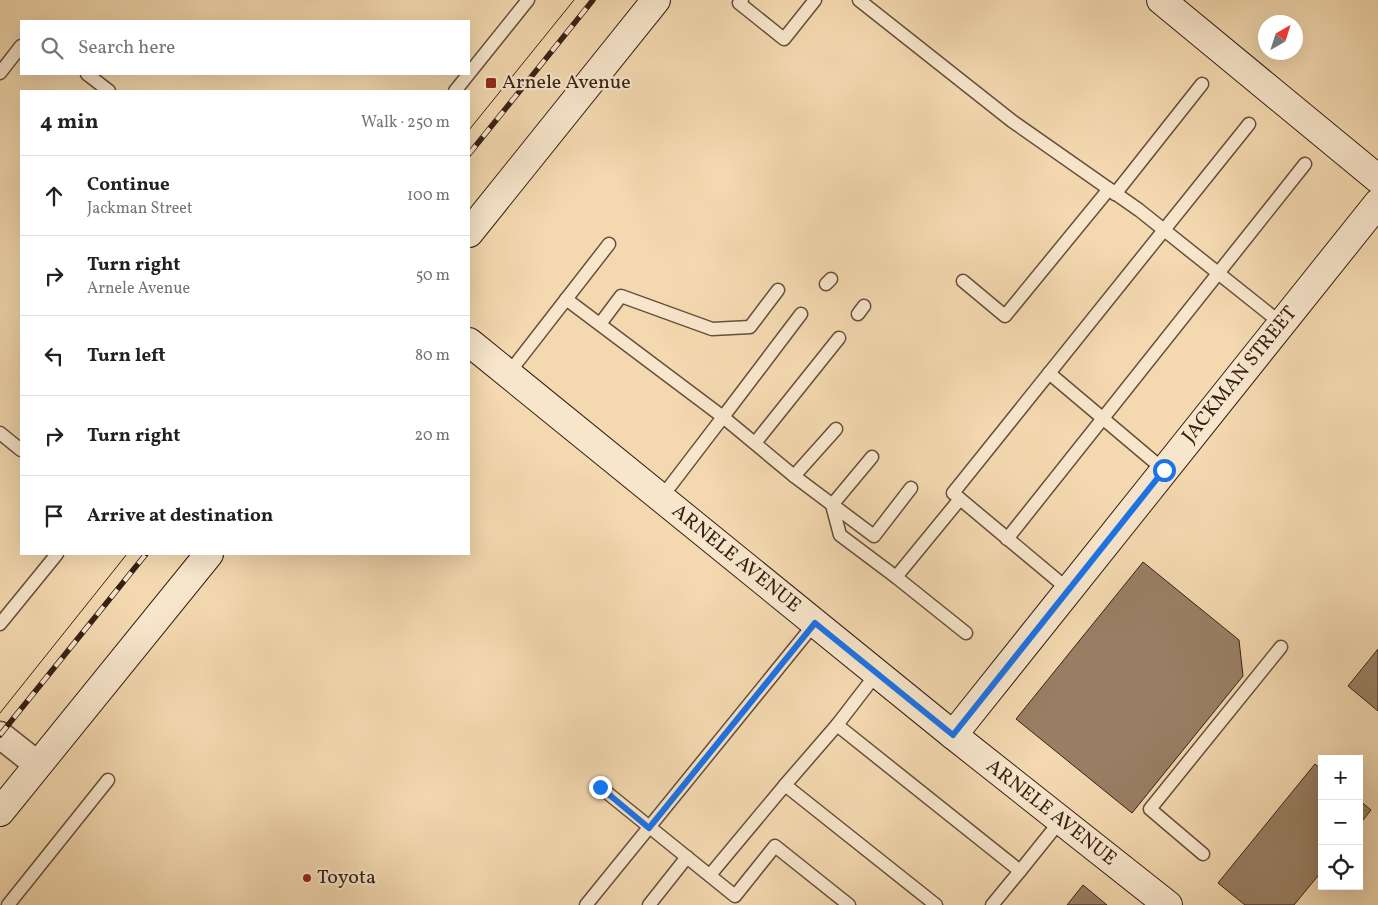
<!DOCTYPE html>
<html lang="en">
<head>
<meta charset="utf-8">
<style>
  body { margin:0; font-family:Vollkorn,serif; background:#f6f6f6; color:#202124 }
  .controls { position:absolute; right:15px; bottom:15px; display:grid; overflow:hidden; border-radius:0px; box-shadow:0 5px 20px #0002 }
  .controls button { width:45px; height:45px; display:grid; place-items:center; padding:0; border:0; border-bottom:1px solid #e0e0e0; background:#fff; color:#202124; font:25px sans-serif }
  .compass { position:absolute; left:1258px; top:15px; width:45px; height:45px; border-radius:50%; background:#fff; box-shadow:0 5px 20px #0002; rotate:39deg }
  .stop { position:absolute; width:15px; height:15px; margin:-11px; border:4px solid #1a73e8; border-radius:50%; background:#fff }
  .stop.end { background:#1a73e8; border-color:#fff; box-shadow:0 1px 5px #0008 }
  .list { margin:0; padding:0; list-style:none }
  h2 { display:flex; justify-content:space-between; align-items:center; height:65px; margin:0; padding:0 20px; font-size:21px }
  h2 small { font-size:16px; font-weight:400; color:#757577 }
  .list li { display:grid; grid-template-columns:32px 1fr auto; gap:15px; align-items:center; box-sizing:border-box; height:80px; padding:0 20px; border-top:1px solid #e0e0e0 }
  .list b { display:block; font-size:19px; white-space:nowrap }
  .list p { margin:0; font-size:16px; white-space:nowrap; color:#757577 }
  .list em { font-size:16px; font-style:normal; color:#757577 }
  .icon { flex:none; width:28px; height:28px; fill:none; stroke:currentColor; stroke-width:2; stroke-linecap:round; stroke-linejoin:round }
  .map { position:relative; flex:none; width:1378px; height:905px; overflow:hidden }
  .search { position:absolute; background:#fff; box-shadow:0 5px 20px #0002; left:20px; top:20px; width:450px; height:55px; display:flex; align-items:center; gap:12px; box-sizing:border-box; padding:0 18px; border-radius:0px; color:#757577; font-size:19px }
  .panel { position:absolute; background:#fff; box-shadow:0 5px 20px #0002; left:20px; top:90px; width:450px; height:465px; border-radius:0px }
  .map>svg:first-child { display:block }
  .building { fill:#998065; stroke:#362014 }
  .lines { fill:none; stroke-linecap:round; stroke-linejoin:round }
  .lane-casing { stroke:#664e3b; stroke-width:15 }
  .street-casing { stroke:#664e3b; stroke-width:29 }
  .secondary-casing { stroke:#362014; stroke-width:30 }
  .lane { stroke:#f8e6cc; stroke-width:12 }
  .street { stroke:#f8e6cc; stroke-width:26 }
  .secondary { stroke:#f8e6cc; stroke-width:28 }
  .tram { stroke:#362014; stroke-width:1 }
  .rail-casing { stroke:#362014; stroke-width:5.5 }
  .rail { stroke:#f8e6cc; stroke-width:4; stroke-dasharray:11; stroke-linecap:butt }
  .route { stroke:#1a73e8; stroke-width:6 }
  .poi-dot { fill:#8f2418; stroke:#f8e6cc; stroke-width:2 }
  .labels { text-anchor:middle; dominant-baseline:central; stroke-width:4.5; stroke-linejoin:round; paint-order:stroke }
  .poi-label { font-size:20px; fill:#362014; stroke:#f8e6cc; text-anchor:start }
  .street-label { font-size:20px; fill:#362014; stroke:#f8e6cc }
</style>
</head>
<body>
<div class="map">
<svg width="1378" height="905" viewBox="0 0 1378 905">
  <rect width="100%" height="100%" fill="#f4d9b0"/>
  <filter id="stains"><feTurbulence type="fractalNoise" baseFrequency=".004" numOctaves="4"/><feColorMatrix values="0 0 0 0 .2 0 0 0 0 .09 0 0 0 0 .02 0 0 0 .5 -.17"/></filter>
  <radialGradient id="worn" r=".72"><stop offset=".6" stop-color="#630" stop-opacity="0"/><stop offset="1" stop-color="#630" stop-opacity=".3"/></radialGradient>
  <!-- building -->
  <g class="building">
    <path d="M1143,562L1239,640L1243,676L1132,813L1016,719Z"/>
    <path d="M1378,649V711L1348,686Z"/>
    <path d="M1315,764L1322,770V871L1294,905H1245L1218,883Z"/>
    <path d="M1359,800L1371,810L1359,825Z"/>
    <path d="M1083,885L1107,905H1067Z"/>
  </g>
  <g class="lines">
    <!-- lane casing -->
    <g class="lane-casing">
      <g id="lane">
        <path d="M742,0L739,3L784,39L815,0"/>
        <path d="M859,0L1012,121L1139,210L1282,324"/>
        <path d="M0,73L21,46"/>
        <path d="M87,74L109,91"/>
        <path d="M455,91L528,0"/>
        <path d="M1115,194L1202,84"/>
        <path d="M963,281L1005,316L1109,189"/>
        <path d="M826,284L831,279"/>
        <path d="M566,299L723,417L661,498"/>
        <path d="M801,314L723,417L794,476L874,536L911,488"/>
        <path d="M858,314L864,306"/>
        <path d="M600,324L621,296L712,329L750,327L778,290"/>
        <path d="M1049,373L1164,470"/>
        <path d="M508,374L609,244"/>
        <path d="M0,433L21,450"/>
        <path d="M755,443L839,338"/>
        <path d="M872,457L832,505L840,535L896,577"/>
        <path d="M794,476L836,429"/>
        <path d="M960,499L896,577L966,633"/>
        <path d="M1007,539L1305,164"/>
        <path d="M1069,590L953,493L1249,124"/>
        <path d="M0,624L57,554"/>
        <path d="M877,673L837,725L785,785L936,905"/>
        <path d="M837,725L1020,871L992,905"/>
        <path d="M600,787L735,896L775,846L849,905"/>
        <path d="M1203,854L1150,809L1281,647"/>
        <path d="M1020,871L1061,820"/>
        <path d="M710,875L785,785"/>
        <path d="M8,905L108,780"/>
        <path d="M586,905L815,623"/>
        <path d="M649,905L687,857"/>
      </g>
    </g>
    <!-- street casing -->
    <g class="street-casing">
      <path id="street" d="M0,735L38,765"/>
    </g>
    <!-- secondary casing -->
    <g class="secondary-casing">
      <g id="secondary">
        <path d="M1161,0L1378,179"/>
        <path d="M469,233L656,0"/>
        <path d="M469,342L953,735L1168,905"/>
        <path d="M953,735L1378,203"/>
        <path d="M0,812L209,554"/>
      </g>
    </g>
    <!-- lane -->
    <use href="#lane" class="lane"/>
    <!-- street -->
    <use href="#street" class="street"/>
    <!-- secondary -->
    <use href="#secondary" class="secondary"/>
    <!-- tram -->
    <g class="tram">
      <path d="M469,130L574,0"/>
      <path d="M0,713L127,554"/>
    </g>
    <!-- rail casing -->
    <g class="rail-casing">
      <g id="rail">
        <path d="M469,154L593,0"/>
        <path d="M0,735L146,554"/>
      </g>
    </g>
    <!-- rail -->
    <use href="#rail" class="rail"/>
  </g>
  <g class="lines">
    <!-- route -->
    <path class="route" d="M600,787L649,828L815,623L953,735L1164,470"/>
  </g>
  <!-- markers -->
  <g class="poi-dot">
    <rect x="485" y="77" width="12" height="12" rx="2.5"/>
    <circle cx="307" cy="878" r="5"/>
  </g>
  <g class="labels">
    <!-- poi labels -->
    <g class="poi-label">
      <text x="502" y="83">Arnele Avenue</text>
      <text x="317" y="878">Toyota</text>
    </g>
    <!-- street labels -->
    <g class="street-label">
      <text transform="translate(1240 375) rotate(-51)">JACKMAN STREET</text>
      <text transform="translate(736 559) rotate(39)">ARNELE AVENUE</text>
      <text transform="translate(1051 813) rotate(38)">ARNELE AVENUE</text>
    </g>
  </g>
  <rect width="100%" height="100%" filter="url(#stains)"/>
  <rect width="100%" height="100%" fill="url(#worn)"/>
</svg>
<div class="controls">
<button>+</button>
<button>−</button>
<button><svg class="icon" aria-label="locate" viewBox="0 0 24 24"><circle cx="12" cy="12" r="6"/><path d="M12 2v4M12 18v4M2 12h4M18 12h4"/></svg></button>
</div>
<svg class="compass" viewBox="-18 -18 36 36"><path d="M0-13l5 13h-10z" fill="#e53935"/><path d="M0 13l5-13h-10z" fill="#757577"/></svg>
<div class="stop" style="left:1164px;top:470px"></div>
<div class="stop end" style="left:600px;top:787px"></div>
<div class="search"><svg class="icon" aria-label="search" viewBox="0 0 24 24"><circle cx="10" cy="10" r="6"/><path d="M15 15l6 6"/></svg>Search here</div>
<section class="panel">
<h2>4 min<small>Walk · 250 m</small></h2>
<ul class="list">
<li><svg class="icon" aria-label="ahead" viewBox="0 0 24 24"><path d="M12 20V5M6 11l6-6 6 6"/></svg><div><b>Continue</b><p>Jackman Street</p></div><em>100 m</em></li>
<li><svg class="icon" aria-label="right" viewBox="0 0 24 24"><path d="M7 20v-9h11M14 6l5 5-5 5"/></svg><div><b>Turn right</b><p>Arnele Avenue</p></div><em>50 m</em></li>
<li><svg class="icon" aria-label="left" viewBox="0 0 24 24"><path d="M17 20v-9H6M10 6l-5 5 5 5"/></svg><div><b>Turn left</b></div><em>80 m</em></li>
<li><svg class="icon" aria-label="right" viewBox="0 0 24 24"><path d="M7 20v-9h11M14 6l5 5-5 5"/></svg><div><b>Turn right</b></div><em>20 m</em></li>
<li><svg class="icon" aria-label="arrive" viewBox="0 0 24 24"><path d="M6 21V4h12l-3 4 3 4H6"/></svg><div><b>Arrive at destination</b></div></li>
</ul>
</section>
</div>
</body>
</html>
